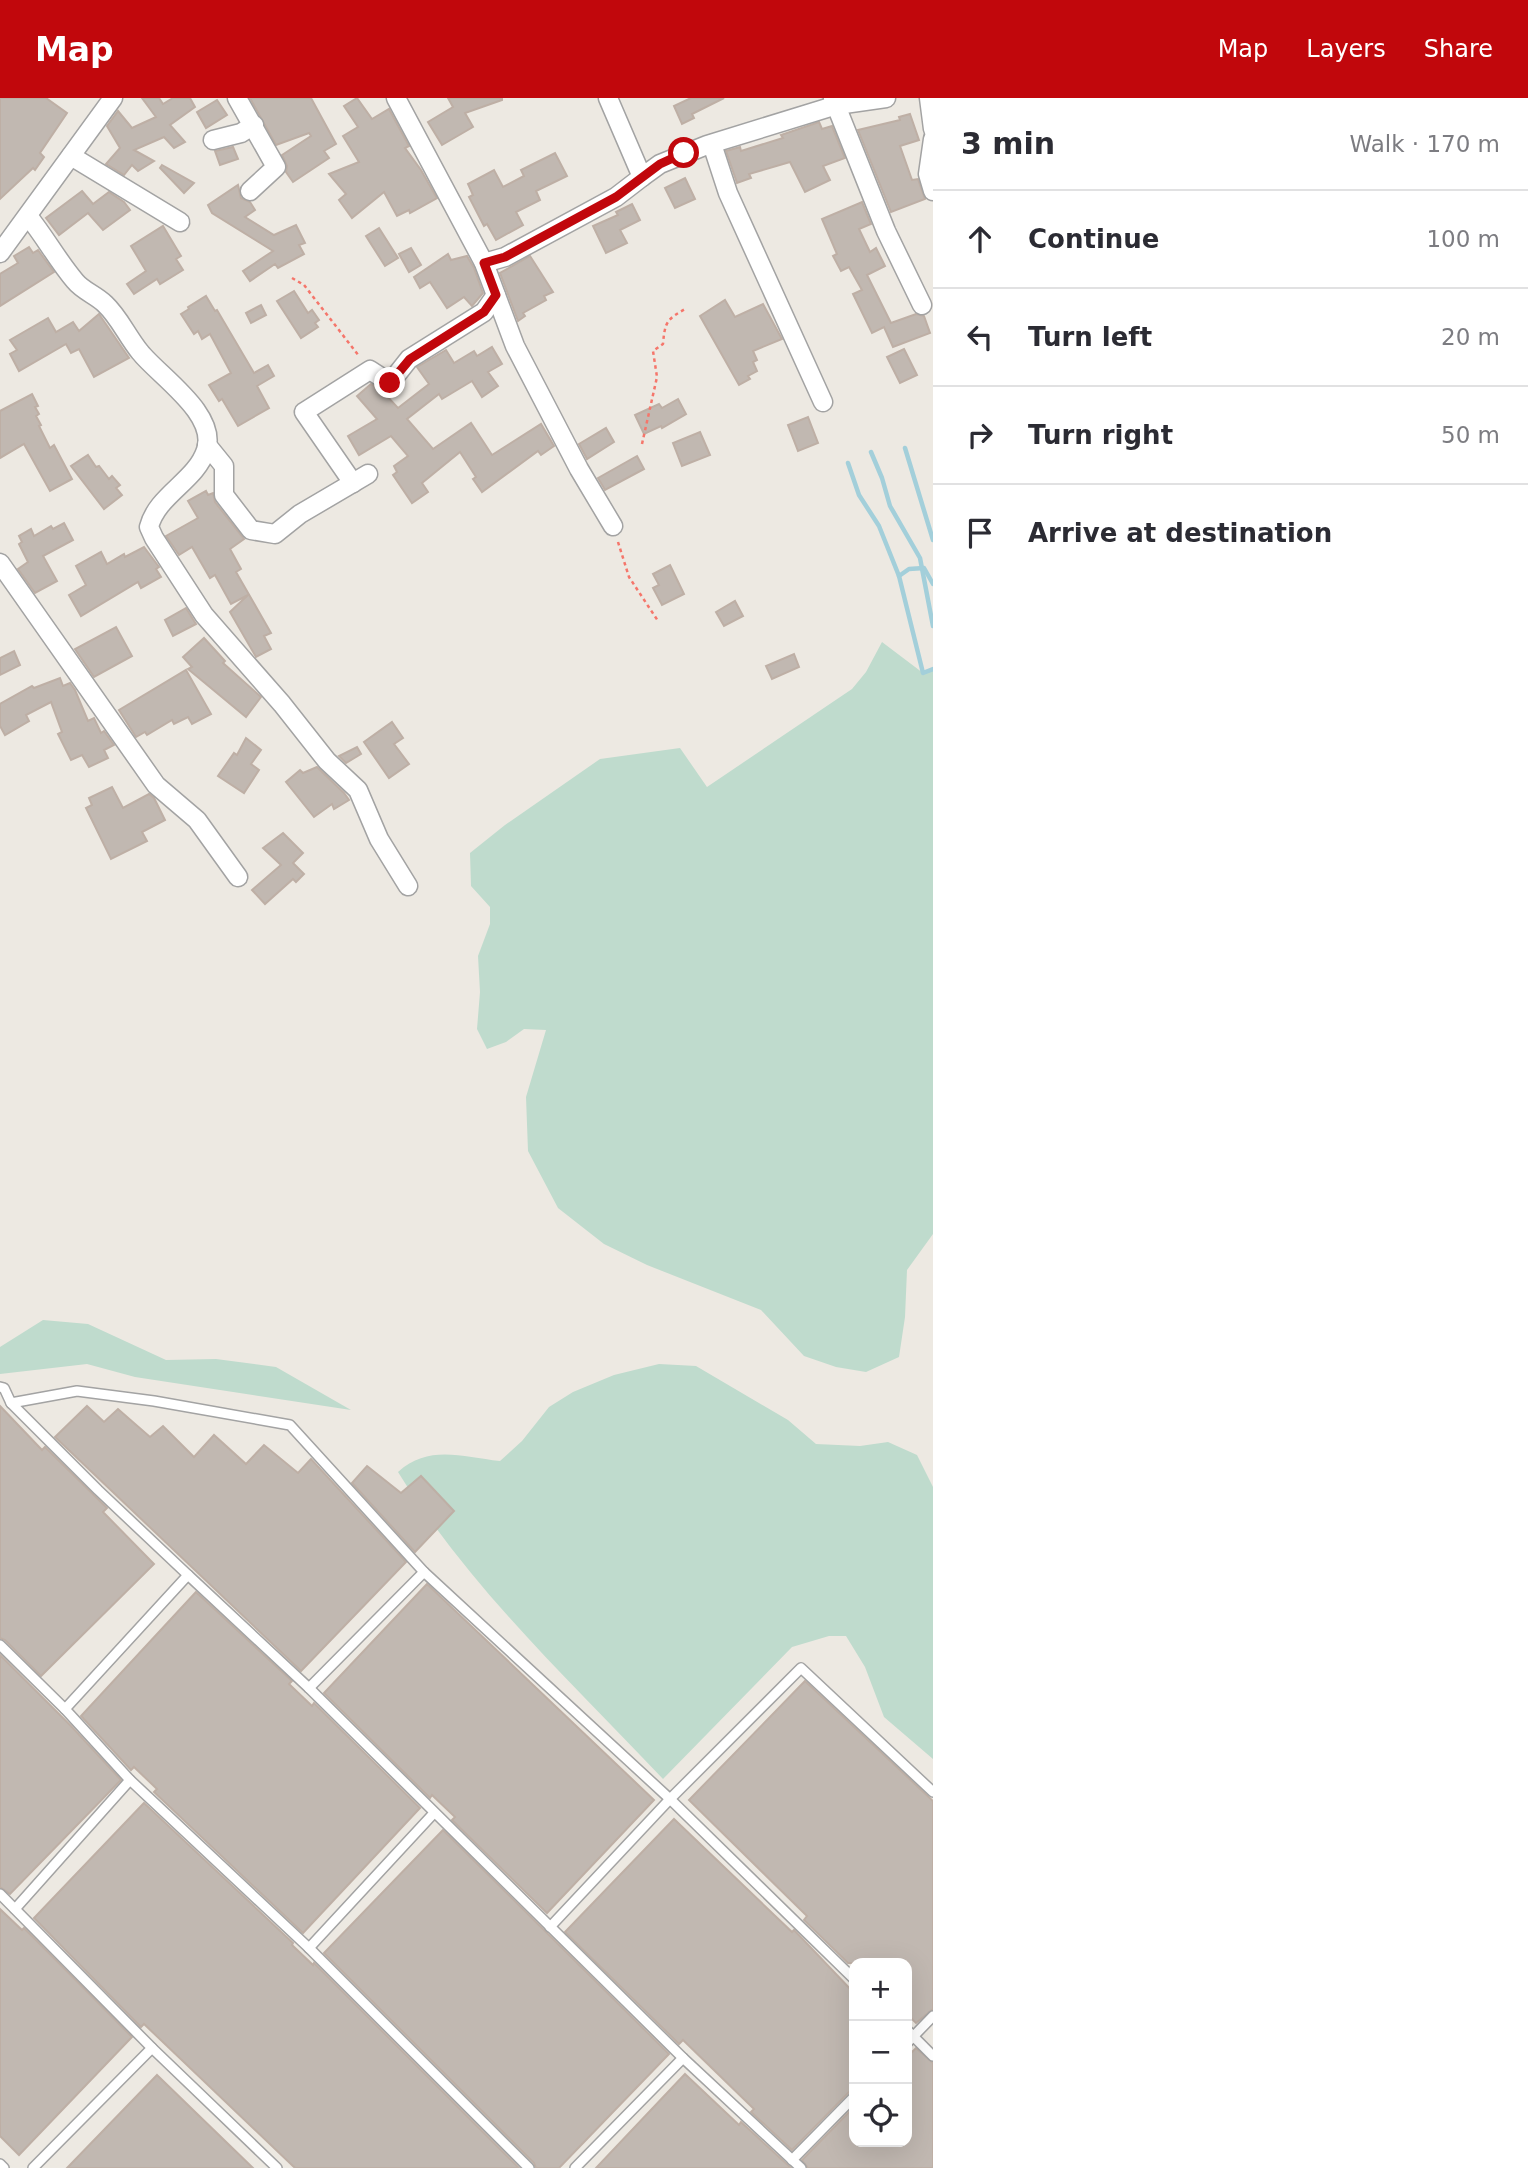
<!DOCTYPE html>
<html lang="en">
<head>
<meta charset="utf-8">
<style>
  body { margin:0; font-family:"DejaVu Sans",sans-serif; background:#f2f2f3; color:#2b2b33 }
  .controls { position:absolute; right:21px; bottom:21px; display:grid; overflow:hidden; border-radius:14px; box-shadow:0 7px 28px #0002 }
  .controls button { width:63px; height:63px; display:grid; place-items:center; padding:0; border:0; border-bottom:2px solid #e1e1e2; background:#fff; color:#2b2b33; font:35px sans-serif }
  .stop { position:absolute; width:21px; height:21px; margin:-16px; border:5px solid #c1070c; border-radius:50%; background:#fff }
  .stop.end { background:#c1070c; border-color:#fff; box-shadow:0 2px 7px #0008 }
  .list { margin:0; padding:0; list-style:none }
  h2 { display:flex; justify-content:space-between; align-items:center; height:91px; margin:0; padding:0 28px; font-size:30px }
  h2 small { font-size:23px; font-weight:400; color:#7c7c81 }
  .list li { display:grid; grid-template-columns:46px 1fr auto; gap:21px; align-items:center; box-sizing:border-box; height:98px; padding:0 28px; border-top:2px solid #e1e1e2 }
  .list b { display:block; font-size:26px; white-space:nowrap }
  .list em { font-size:23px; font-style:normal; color:#7c7c81 }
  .icon { flex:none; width:38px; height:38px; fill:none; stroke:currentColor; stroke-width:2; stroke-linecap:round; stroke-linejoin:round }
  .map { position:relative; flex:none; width:933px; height:2070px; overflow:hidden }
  header { display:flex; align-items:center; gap:42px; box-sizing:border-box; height:98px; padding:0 35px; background:#c1070c; color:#fff }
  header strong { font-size:33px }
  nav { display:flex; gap:38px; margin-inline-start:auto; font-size:24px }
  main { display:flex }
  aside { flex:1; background:#fff }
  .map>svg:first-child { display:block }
  .wetland { fill:#bfdbcd }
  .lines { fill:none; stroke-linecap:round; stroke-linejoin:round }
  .stream { stroke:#a3cfda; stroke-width:4.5 }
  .building { fill:#c1b8b1; stroke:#beafa5; stroke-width:2 }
  .service-casing { stroke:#a3a3a3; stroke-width:12 }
  .minor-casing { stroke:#a3a3a3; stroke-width:21 }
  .path { stroke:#f5766b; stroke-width:2.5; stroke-dasharray:3.5 3.5; stroke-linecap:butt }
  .service { stroke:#fff; stroke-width:9 }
  .minor { stroke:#fff; stroke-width:18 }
  .route { stroke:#c1070c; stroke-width:9 }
</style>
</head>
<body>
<header>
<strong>Map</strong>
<nav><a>Map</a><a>Layers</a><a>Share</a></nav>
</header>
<main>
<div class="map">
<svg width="933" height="2070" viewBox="0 0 933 2070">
  <rect width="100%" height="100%" fill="#ede9e2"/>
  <!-- wetland -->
  <g class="wetland">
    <path d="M882,544L923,575L933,571V1136L907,1172L905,1219L899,1259L866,1274L836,1269L804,1258L761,1212L647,1167L604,1146L558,1110L528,1053L526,999L546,932L524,931L506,944L487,951L477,931L480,894L478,858L490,826V809L471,788L470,755L505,727L600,661L680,650L707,689L852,591L866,574Z"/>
    <path d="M43,1222L88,1226L166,1262L216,1261L276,1269L351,1312L135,1279L87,1266L0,1276V1249Z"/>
    <path d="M659,1266L696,1268L788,1322L816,1346L860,1348L888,1344L917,1357L933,1389V1661L884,1619L865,1569L846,1538H829L792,1549L663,1681C570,1583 469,1489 398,1374C429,1346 462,1359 500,1363L522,1343L549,1309L573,1294L614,1277Z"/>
  </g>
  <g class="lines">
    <!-- stream -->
    <g class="stream">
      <path d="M905,350L933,442"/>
      <path d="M871,354L882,380L890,408L920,460L933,528"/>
      <path d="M848,365L859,397L879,428L899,478L923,575L933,571"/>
      <path d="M899,478L909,471L924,470L933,486"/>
    </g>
  </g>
  <!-- building -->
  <g class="building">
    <path d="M0,0H46L67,15L40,55L44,59L35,72L33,70L0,101Z"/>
    <path d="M142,0H159L163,6L173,0H190L195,9L170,27L185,44L174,50L164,39L134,52L154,63L138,73L132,67L124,77L106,66L120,50L107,28L118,13L132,30L156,19Z"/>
    <path d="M250,0H311L336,46L324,53L329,60L293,84L286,74L287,68L282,57L311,38L309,35L276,47Z"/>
    <path d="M357,0L372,21L389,11L409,48L405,50L421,72L437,100L410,115L409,112L397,118L384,94L352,120L339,102L346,96L329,76L359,64L343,38L358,29L344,8Z"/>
    <path d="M448,0H502V2L465,15L473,29L442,47L428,24L453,9Z"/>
    <path d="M691,0H724L692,16L694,20L682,26L674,8Z"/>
    <path d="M217,2L227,17L206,30L197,14Z"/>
    <path d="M910,16L919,42L900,48L912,82L918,81L925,101L891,114L858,32L900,22L899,19Z"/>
    <path d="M819,24L822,31L832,28L845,60L823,68L830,82L805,94L790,64L749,76L751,80L737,85L726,53L740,49L741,53L783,40L781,37Z"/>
    <path d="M233,49L238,61L220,67L215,53Z"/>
    <path d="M555,55L567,78L536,93L540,102L516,114L523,127L496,142L487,126L484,128L469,99L473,97L468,86L494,72L503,89L524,78L521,72Z"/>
    <path d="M162,67L194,85L184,95L160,70Z"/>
    <path d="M685,80L695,101L675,110L665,90Z"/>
    <path d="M238,87L241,100L250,104L255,112L245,119L274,137L296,127L305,145L299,147L304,156L278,170L275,166L250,183L243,173L273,153L212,115L208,107Z"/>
    <path d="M82,93L93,106L109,94L124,104L130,112L103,132L88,115L59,137L46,120Z"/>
    <path d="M862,104L871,126L859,131L870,154L876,150L885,168L867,177L891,225L916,216L924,218L930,235L893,249L884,229L872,235L853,196L862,192L849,169L841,173L833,158L837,156L822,121Z"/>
    <path d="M632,106L640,122L620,132L627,145L606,155L593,128L618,117L616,114Z"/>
    <path d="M163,128L181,158L176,161L183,172L160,186L157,181L134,196L127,186L146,173L131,148Z"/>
    <path d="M379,130L398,160L385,168L366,138Z"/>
    <path d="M29,149L33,155L38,152L54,174L0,208V176L18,165L14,158Z"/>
    <path d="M411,150L421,167L409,174L399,156Z"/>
    <path d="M448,156L451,162L467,158L474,170L483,195L472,208L464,199L447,210L430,184L420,190L414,179Z"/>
    <path d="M530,158L553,194L544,198L546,202L523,215L525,218L518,223L500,175Z"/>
    <path d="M294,193L308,215L312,212L319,222L315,225L318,229L301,240L277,203Z"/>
    <path d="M206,198L215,213L217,212L254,275L268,267L274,278L257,288L269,310L238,328L222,301L219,303L209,287L231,275L210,236L202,241L198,233L194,236L181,216L189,211L188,209Z"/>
    <path d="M725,202L735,219L763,206L782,241L753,253L757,262L753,264L757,273L748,278L750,281L739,287L700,218Z"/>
    <path d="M261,207L266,217L251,225L246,215Z"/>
    <path d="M99,216L129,260L94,279L79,251L71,255L66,246L19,273L10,256L17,252L10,242L48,220L56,234L73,224L79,233Z"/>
    <path d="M492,249L502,266L488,274L498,288L482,299L472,283L442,301L439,296L407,321L433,351L471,325L492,357L541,326L554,348L541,357L538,353L482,394L473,381L476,379L460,354L422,385L428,394L412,405L393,377L397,374L394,368L408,358L391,338L359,357L348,338L377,321L357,298L371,286L384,295L398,310L429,286L417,269L446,252L454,265L474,253L477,258Z"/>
    <path d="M904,251L917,277L900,285L887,259Z"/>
    <path d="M32,296L38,308L35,309L39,316L36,318L41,327L39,328L50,350L54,347L72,381L50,393L24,346L0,360V313Z"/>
    <path d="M678,301L686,316L662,330L661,328L644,336L635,317L659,306L662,310Z"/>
    <path d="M808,319L818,345L798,353L788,327Z"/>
    <path d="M606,330L614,344L587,361L579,346Z"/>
    <path d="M700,334L710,357L682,368L673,345Z"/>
    <path d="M88,357L96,369L99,368L109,381L112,378L120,387L116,390L122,397L104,411L71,368Z"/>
    <path d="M637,358L644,371L605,392L598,380Z"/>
    <path d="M206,393L208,397L213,395L215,404L244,441L230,451L241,471L236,474L271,535L264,538L271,551L256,559L230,514L248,497L231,506L215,477L210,480L192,449L179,457L166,438L198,420L188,403Z"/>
    <path d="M64,425L73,442L43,458L57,483L35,495L18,471L28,464L19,446L22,444L19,438L31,431L34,438L51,428L53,431Z"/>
    <path d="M144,449L159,469L156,471L161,479L141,490L138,484L81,518L69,497L86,487L76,468L101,454L107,466L124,456L125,459Z"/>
    <path d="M670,467L684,496L662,507L653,490L659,487L653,476Z"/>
    <path d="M735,503L743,518L724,528L716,514Z"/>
    <path d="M186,510L196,526L173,538L165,522Z"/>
    <path d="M116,529L132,558L94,579L75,551Z"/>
    <path d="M204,540L225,563L223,565L261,599L246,619L188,571L192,569L183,559Z"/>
    <path d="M14,553L20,567L0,577V560Z"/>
    <path d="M794,556L799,569L772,581L766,568Z"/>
    <path d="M186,572L211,616L192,626L188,619L174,626L172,622L147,637L145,634L136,639L119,612Z"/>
    <path d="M60,580L63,588L70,585L75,592L88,623L94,620L101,635L104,633L114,647L104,652L108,660L89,669L82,657L71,662L58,636L62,634L51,604L26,617L29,623L5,637L0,628V606L32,588L34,590Z"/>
    <path d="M392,624L403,640L394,646L409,666L389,680L364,644Z"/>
    <path d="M246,640L261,652L251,666L259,672L244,695L218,678L234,655L237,657Z"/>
    <path d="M357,649L361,656L346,665L339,658Z"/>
    <path d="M317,669L344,695L349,702L334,711L332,706L314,719L286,684L300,672L303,675Z"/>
    <path d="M112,689L123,710L149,696L154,700L165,722L142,734L147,743L111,761L86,710L92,707L89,700Z"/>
    <path d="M283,735L303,755L293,765L304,776L296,784L293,781L265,806L252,792L281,767L263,750Z"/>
    <path d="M0,1308L42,1352L45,1349L107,1410L103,1414L154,1466L41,1578L5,1542L0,1540Z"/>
    <path d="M87,1308L104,1324L118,1311L150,1339L163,1328L194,1359L214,1337L246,1366L264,1347L298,1375L311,1361L406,1464L301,1573L55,1339Z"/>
    <path d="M367,1368L401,1395L421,1378L454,1413L415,1454L352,1385Z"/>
    <path d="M427,1486L654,1702L547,1815L452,1722L455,1719L432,1697L430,1700L324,1595Z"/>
    <path d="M196,1494L292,1583L289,1586L312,1608L314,1605L420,1710L303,1835L154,1694L157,1691L134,1669L131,1672L81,1618Z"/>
    <path d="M0,1557L71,1628L121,1682L10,1796L0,1789Z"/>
    <path d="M805,1583L933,1703V1911L916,1925L907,1916V1865H848L804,1822L807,1818L689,1702Z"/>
    <path d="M144,1705L293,1845L292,1847L313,1867L314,1865L519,2070H295L144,1926L141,1929L34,1820Z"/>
    <path d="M674,1721L792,1834L794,1832L854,1895V1992L849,1994L792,2052L751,2014L754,2011L683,1942L679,1946L565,1834Z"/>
    <path d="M443,1732L669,1956L559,2070H536L534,2065L324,1855Z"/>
    <path d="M0,1811L22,1832L24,1830L132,1939L19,2057L0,2038Z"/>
    <path d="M916,1950L933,1965V2070H808L802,2062L854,2009V2044H907V1952L912,1954Z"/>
    <path d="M685,1976L739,2027L741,2024L791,2070H596Z"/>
    <path d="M157,1977L253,2070H67Z"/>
  </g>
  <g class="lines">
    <!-- service casing -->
    <g class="service-casing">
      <g id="service">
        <path d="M0,1289L4,1290L11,1305L77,1293L154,1303L290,1327L424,1474"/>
        <path d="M11,1305L98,1392L188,1477"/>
        <path d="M0,1547L65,1611"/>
        <path d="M309,1590L424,1474L670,1701L854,1881"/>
        <path d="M0,1796L152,1950L277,2070"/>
        <path d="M15,1811L130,1682"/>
        <path d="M550,1829L670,1701L801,1570L933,1694"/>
        <path d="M309,1850L434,1715"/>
        <path d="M907,1932L933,1958"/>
        <path d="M907,1945L933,1918"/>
        <path d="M792,2062L854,1999"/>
        <path d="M0,2066L4,2070"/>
        <path d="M33,2070L152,1950"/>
        <path d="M529,2070L309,1850L130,1682L65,1611L188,1477L309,1590L683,1960L801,2070"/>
        <path d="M575,2070L683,1960"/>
      </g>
    </g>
    <!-- minor casing -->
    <g class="minor-casing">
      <g id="minor">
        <path d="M237,0L276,69L250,93"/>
        <path d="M396,0L484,165L515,248L579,371L613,428"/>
        <path d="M833,0L886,133L922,207"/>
        <path d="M929,0L933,31"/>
        <path d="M933,41L928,76L933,93"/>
        <path d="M213,42L241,35L254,27"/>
        <path d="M712,46L728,95L823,304"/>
        <path d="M71,58L180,124"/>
        <path d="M642,79L660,66L707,47L837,7L886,0"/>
        <path d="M28,118C45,139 58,163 75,183C83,193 96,197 105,206C119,219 127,238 140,254C159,278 218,316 206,352C196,383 157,397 149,429L154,440L204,517L282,606L327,663L358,692L379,741L408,788"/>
        <path d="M0,155L113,0"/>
        <path d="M484,165L505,159L616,99L642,79L608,0"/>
        <path d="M207,347L224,368V397L251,432L275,436L300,416L368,376"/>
        <path d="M353,385L304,314L370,272L390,285L409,261L484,214L496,197"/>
        <path d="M0,465L156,687L197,722L238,779"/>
      </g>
    </g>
    <!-- path -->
    <g class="path">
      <path d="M292,180L304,187L359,258"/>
      <path d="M642,346L657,279L653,253L663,246C665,223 667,221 687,210"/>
      <path d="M618,444L629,479L658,523"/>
    </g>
    <!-- service -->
    <use href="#service" class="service"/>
    <!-- minor -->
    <use href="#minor" class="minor"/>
  </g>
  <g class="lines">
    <!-- route -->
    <path class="route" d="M390,285L410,261L484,214L496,197L484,165L505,159L616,99L660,66L684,55"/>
  </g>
</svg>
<div class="controls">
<button>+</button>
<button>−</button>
<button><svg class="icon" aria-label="locate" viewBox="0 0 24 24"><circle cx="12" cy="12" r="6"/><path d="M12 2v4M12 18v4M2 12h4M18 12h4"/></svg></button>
</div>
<div class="stop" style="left:684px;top:55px"></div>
<div class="stop end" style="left:390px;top:285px"></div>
</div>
<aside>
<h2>3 min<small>Walk · 170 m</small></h2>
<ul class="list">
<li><svg class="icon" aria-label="ahead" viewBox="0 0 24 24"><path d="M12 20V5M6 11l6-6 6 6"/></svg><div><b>Continue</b></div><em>100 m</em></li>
<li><svg class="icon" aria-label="left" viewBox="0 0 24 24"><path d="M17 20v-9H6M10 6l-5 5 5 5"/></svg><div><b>Turn left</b></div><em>20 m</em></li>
<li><svg class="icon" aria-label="right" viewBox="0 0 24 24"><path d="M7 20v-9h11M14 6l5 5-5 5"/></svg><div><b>Turn right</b></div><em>50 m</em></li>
<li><svg class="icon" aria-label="arrive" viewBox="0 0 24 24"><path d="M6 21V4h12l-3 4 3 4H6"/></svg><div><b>Arrive at destination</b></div></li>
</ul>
</aside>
</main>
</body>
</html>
